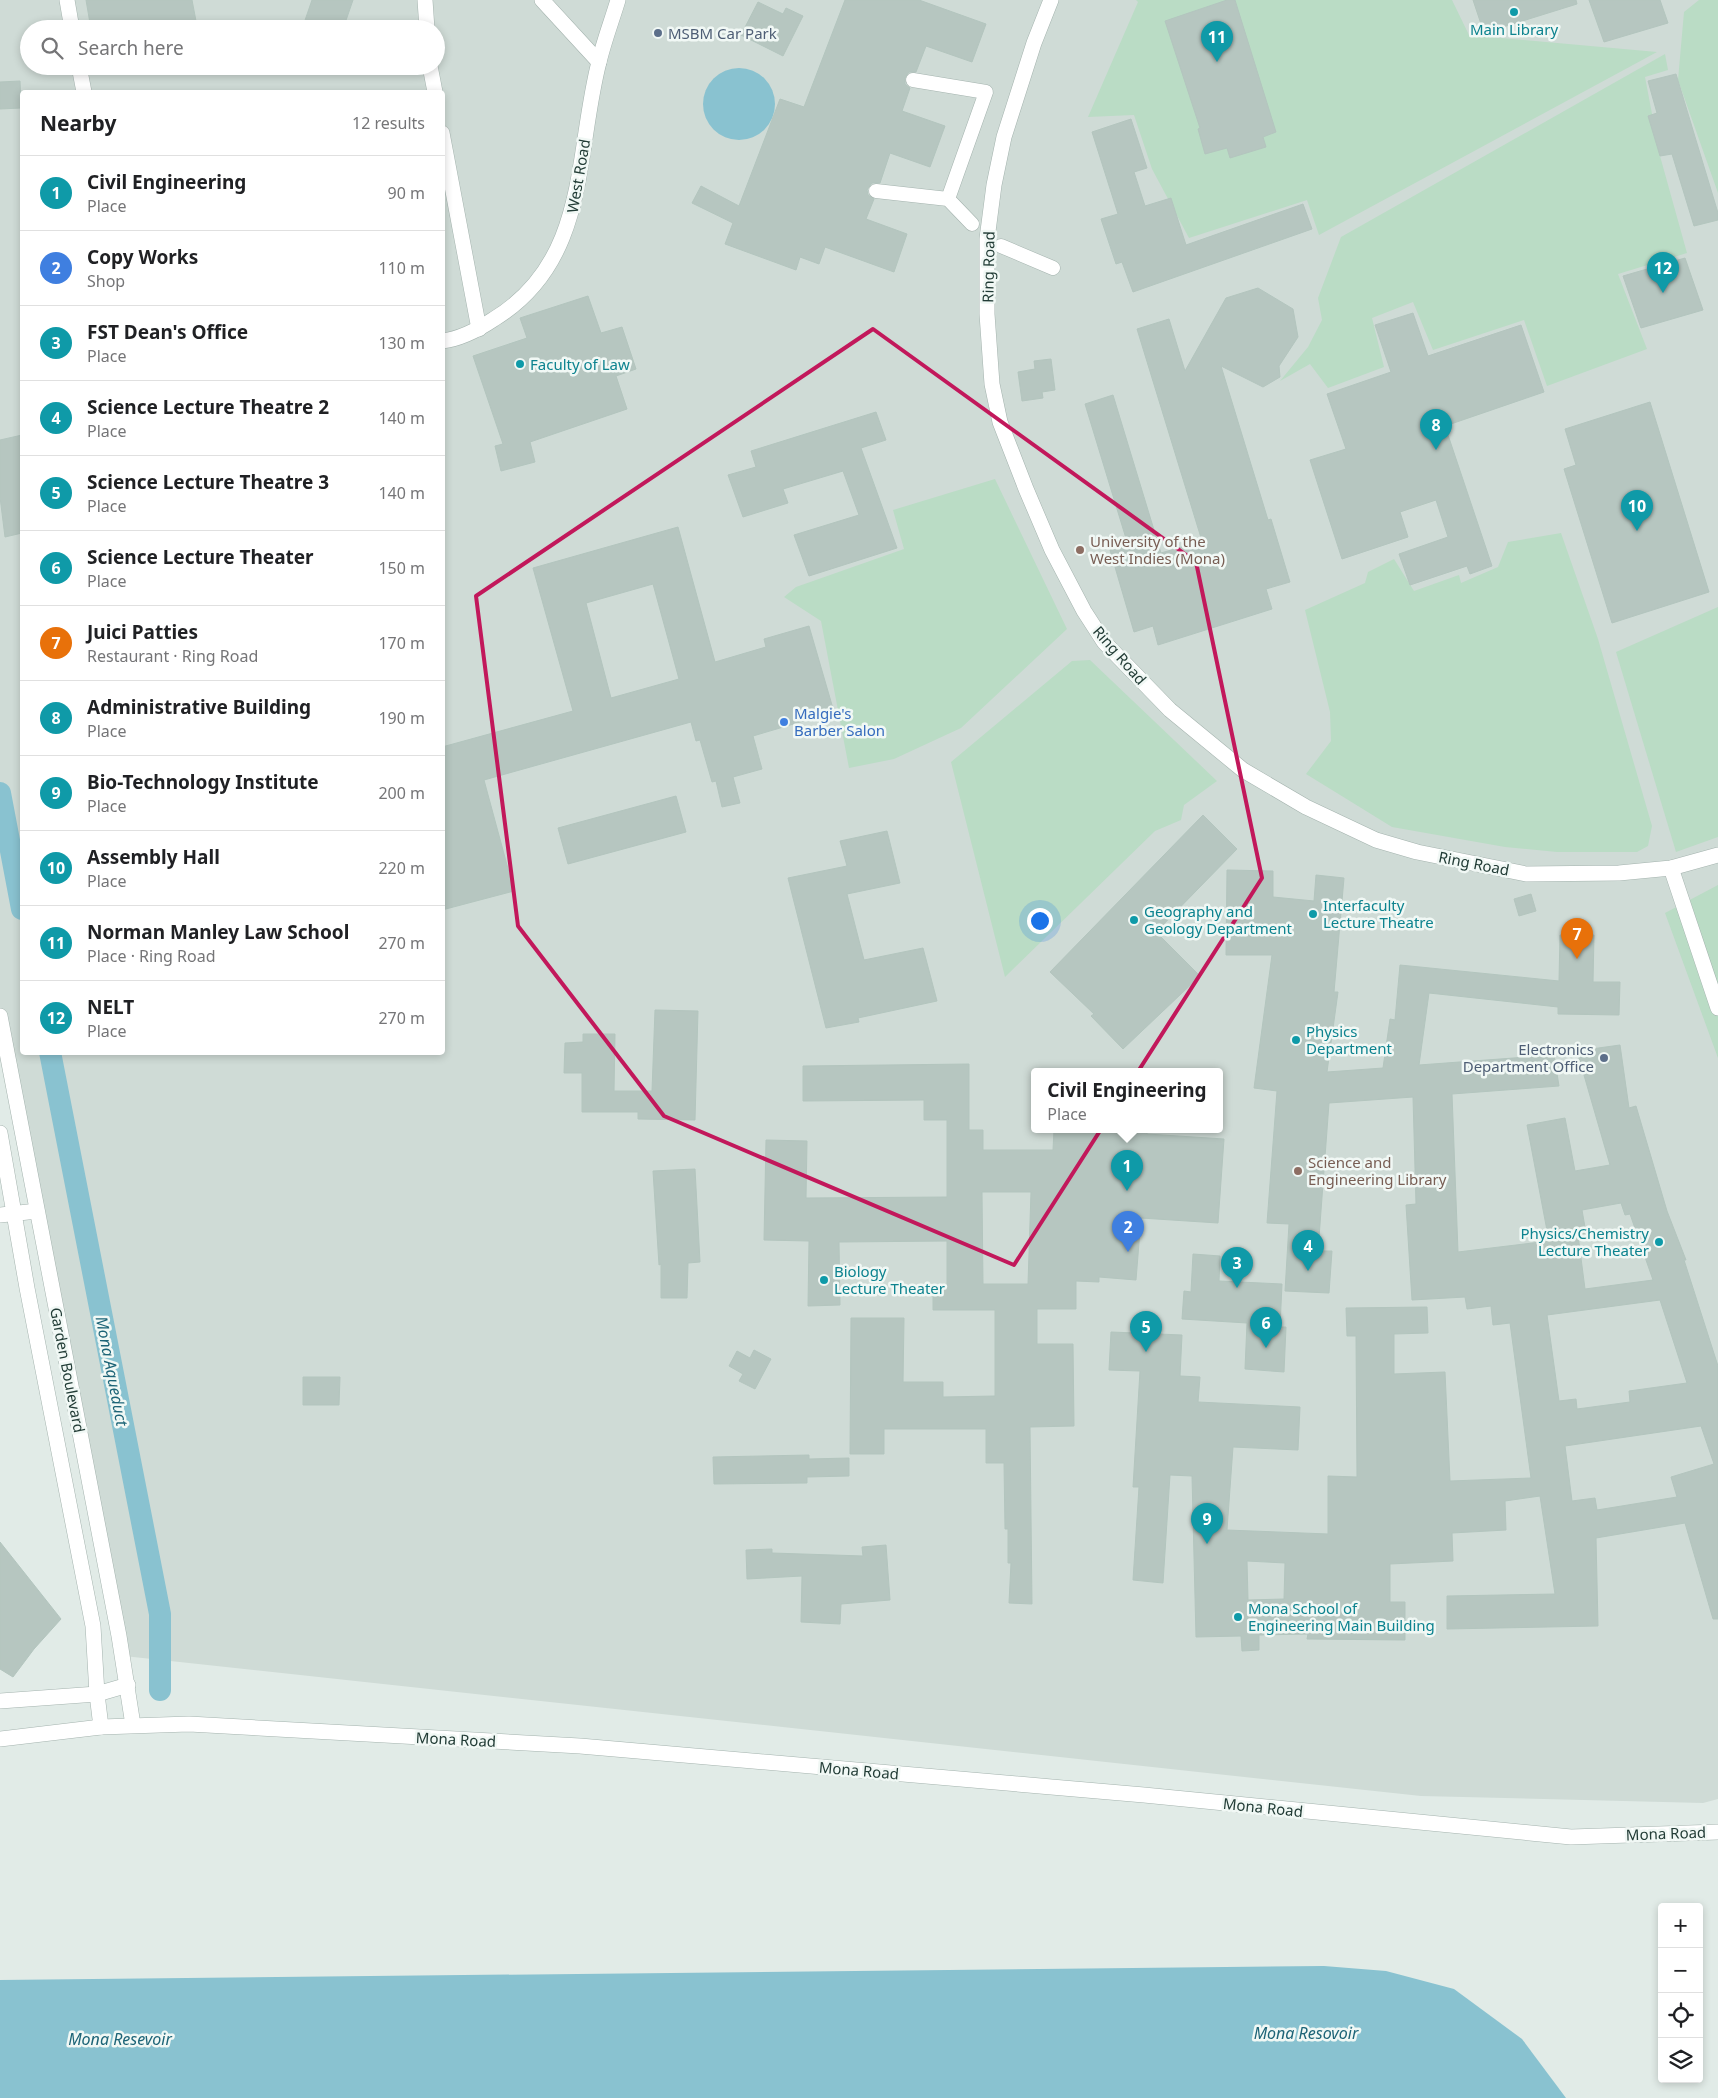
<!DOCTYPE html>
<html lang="en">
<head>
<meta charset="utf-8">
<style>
  body { margin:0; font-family:"Noto Sans",sans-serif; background:#f6f6f6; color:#202124 }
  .controls { position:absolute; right:15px; bottom:15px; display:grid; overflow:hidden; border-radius:5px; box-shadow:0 2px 8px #0003 }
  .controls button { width:45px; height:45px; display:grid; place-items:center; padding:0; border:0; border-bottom:1px solid #e0e0e0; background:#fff; color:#202124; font:25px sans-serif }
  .you { position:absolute; left:1039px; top:920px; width:18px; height:18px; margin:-12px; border:4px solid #fff; border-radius:50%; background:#1a73e8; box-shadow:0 0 0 8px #1a73e833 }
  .badge { display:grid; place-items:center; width:32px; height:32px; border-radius:50%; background:#7e4e3c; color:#fff; font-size:16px; font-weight:700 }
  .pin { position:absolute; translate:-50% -41px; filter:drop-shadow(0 1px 2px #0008) }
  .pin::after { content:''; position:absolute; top:26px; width:18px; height:15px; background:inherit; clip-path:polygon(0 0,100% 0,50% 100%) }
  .popup { position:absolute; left:1031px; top:1068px; width:192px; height:65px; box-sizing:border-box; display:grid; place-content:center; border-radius:5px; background:#fff; filter:drop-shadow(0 1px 4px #0005); font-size:16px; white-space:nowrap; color:#757577 }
  .popup b { font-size:19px; color:#202124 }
  .popup::after { content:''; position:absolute; left:50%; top:100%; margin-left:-10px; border:10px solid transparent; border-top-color:#fff }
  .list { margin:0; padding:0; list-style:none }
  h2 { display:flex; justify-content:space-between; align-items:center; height:65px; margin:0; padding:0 20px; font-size:21px }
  h2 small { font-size:16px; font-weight:400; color:#757577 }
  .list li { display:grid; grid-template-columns:32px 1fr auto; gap:15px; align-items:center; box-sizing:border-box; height:75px; padding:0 20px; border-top:1px solid #e0e0e0 }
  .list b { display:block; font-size:19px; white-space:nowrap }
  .list p { margin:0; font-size:16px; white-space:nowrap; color:#757577 }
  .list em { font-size:16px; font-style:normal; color:#757577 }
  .icon { flex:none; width:28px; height:28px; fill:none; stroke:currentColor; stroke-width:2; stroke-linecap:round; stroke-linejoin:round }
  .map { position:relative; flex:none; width:1718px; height:2098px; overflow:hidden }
  .search { position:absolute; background:#fff; box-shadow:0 2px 8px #0003; left:20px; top:20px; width:425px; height:55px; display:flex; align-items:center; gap:12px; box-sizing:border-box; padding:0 18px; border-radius:28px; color:#757577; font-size:19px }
  .panel { position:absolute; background:#fff; box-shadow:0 2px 8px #0003; left:20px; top:90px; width:425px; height:965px; border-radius:5px }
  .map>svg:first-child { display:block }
  .built { fill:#cfdbd6; fill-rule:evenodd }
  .green { fill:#badcc5 }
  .water { fill:#89c2d0 }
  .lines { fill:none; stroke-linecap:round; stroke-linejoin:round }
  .canal { stroke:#89c2d0; stroke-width:22 }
  .building { fill:#b6c6c0; stroke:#b3c5be; fill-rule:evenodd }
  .pedestrian-casing { stroke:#a4b3ae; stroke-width:15 }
  .minor-casing { stroke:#a4b3ae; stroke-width:16 }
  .tertiary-casing { stroke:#a4b3ae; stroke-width:16 }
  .pedestrian { stroke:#fff; stroke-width:14 }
  .minor { stroke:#fff; stroke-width:15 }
  .tertiary { stroke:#fff; stroke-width:15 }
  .marked { fill:none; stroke:#c2185b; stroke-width:4; stroke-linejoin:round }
  .culture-dot { fill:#0f9aa8; stroke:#f1f8f5; stroke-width:2 }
  .service-dot { fill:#5c6f8a; stroke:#f1f8f5; stroke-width:2 }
  .education-dot { fill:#8d6e63; stroke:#f1f8f5; stroke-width:2 }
  .shop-dot { fill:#3f7fe0; stroke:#f1f8f5; stroke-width:2 }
  .labels { text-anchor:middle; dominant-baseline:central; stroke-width:5; stroke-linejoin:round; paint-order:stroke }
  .culture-label { font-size:15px; fill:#0d838f; stroke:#f1f8f5; text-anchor:start }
  .service-label { font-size:15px; fill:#4e5e75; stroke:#f1f8f5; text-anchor:start }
  .street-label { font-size:15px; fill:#223c36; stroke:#f1f8f5 }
  .education-label { font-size:15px; fill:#785e54; stroke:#f1f8f5; text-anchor:start }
  .shop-label { font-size:15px; fill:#366cbe; stroke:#f1f8f5; text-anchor:start }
  .water-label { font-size:16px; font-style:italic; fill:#1d6477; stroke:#f1f8f5 }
</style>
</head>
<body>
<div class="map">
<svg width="1718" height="2098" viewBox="0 0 1718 2098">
  <rect width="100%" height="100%" fill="#e1ebe7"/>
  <!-- built -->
  <path class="built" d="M0,0H1718V1799L1703,1803L1421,1796L124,1656L0,1007ZM29,29H436V66H29ZM22,92H442V1052H22ZM1034,1072H1220V1130H1034Z"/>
  <!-- green -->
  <g class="green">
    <path d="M1136,0H1452L1469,35L1657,52L1319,235L1307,200L1189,238L1152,169L1134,115L1088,117L1138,2Z"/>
    <path d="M1699,0H1718V193L1678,80L1684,12Z"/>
    <path d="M1665,54L1668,70L1645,77L1660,156L1687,253L1618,274L1647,349L1547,386L1524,320L1433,350L1413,302L1372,318L1384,367L1328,388L1310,364L1280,381L1308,347L1322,320L1318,298L1341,237Z"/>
    <path d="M995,479L1067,629L961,728L894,759L849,768L821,621L784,597L796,587L904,549L893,510Z"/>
    <path d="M1561,533L1598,639L1652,826L1648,846L1637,852H1557L1505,847L1392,827L1306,774L1331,741L1330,712L1305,610L1365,583L1368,572L1394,559L1414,591L1459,575L1461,583L1498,567L1508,542Z"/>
    <path d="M1718,607V837L1676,852L1616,652Z"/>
    <path d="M1090,660L1217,781L1184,805L1181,820L1155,831L1005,977L951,762L1072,661Z"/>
    <path d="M1718,885V1058L1665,913Z"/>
  </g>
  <!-- water -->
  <g class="water">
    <circle cx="739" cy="104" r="36"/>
    <path d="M1324,1966L1386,1971L1454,1989L1522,2039L1566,2098H0V1980Z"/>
  </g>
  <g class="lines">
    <!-- canal -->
    <g class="canal">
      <path d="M0,793L22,909"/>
      <path d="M50,1052L160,1614V1690"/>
    </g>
  </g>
  <!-- building -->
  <g class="building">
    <path d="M86,0H192L196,21L156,29H91Z"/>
    <path d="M312,0H353L343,29H302Z"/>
    <path d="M845,0H919L986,24L972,62L926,46L916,72H909L905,78V84L910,88L902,111L945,126L930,167L890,153L880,183H872L867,190L868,195L874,199L866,219L907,234L894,272L825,247L819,264L800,257L796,270L725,244L733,223L692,203L701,186L739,206L780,99L804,107Z"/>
    <path d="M1227,0H1235L1276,132L1263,137L1266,147L1230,158L1227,148L1205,154L1198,129L1200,128L1165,21Z"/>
    <path d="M1473,0H1576L1577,4L1484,33Z"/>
    <path d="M1589,0H1660L1668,23L1604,42Z"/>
    <path d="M758,2L783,14L786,8L803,16L783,56L741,35Z"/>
    <path d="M1676,74L1718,213V220L1694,226L1672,154L1660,156L1648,116L1657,113L1648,81Z"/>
    <path d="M20,81L21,108L0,109V82Z"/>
    <path d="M1131,119L1147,168L1134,172L1145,206L1171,198L1186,245L1303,204L1312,229L1133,292L1122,262L1116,264L1101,219L1118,214L1092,132Z"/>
    <path d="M1685,258L1703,310L1641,328L1623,276Z"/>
    <path d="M1258,288L1293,309L1298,337L1279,366L1280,377L1263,387L1221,366L1268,520L1271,519L1290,582L1266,589L1272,609L1158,645L1153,626L1134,632L1110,550L1128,545L1085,404L1113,395L1161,553L1202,541L1137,329L1169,319L1185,371L1226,298Z"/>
    <path d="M588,296L601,333L622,327L636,369L616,376L627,409L530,442L535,462L501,471L495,446L503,444L473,356L527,338L520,318Z"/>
    <path d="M1413,313L1428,356L1521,325L1544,392L1445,426L1492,566L1470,574L1467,566L1410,585L1399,554L1448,537L1436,500L1400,512L1408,537L1342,559L1310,460L1346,449L1327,394L1391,372L1375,325Z"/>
    <path d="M1051,359L1055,390L1042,392L1043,398L1022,401L1018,372L1035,369L1034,361Z"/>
    <path d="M1650,402L1709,592L1612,623L1564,469L1576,465L1565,429Z"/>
    <path d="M876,412L886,440L861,448L897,548L809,576L794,535L859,515L843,471L783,489L788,503L743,517L728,475L756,467L751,451Z"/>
    <path d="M22,435V533L5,537L0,497V440Z"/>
    <path d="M678,527L715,662L766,647L764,639L809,626L834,712L753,736L762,769L733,777L740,803L722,807L716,781L712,782L700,740L696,741L691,722L484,780L514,891L442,910V747L573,711L533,568ZM653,584L679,679L611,698L586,603Z"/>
    <path d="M676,796L686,832L568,864L558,828Z"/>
    <path d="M1203,815L1237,849L1156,932L1200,976L1123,1049L1091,1016L1094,1014L1050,972Z"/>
    <path d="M887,831L900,883L847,894L864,960L923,948L937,1001L858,1018L859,1022L826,1028L788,878L847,866L840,841Z"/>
    <path d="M1227,870L1273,871V897L1314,901L1316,875L1344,878L1334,992H1338L1327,1072L1383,1068L1390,1019L1395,1020L1400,965L1559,981L1560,935H1594L1593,982H1620L1619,1015L1558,1014V1007L1429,993L1419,1065L1554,1055L1559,1086L1452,1094L1458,1252L1549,1241L1527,1125L1565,1118L1575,1171L1610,1165L1577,1051L1620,1045L1629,1108L1636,1106L1667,1211L1686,1260H1684L1718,1366V1619H1713L1685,1523L1596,1538L1598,1626L1447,1629V1596L1555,1594L1540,1496L1505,1501L1506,1530L1452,1533L1453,1561L1390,1564V1602H1405V1640L1307,1639L1308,1634L1259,1635V1650L1242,1651L1241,1636L1196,1637L1192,1476L1170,1475L1163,1583L1133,1580L1139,1487H1133L1140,1371L1109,1370L1111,1332L1182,1335L1180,1376L1200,1377L1198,1402L1300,1407L1298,1450L1233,1447L1227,1530L1328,1534V1476L1357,1477L1356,1336H1347L1346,1308L1427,1307L1428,1333L1394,1334V1374L1445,1372L1450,1481L1531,1478L1510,1323L1493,1325L1491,1306L1467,1309L1465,1297L1412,1300L1406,1205L1416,1204L1413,1097L1329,1103L1318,1251H1332L1329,1293L1285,1291L1289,1224L1267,1223L1277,1091L1254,1088L1272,955H1226ZM1621,1203L1625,1215L1630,1214L1653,1280L1585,1289L1578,1235L1586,1233L1582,1210ZM1660,1300L1687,1383L1629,1391L1630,1402L1577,1409L1576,1399L1559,1401L1547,1315ZM1701,1426L1714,1464L1671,1477L1677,1497L1597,1510L1595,1498L1572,1501L1565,1446ZM1247,1561L1285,1563L1284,1599L1248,1600Z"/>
    <path d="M1531,894L1536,911L1519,916L1514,899Z"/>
    <path d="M655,1010L698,1011L695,1120L638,1119V1112H582V1073H564L565,1043L583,1042V1034H615L614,1091H652Z"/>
    <path d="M969,1064V1130H983V1150H1053L1054,1130H1147V1134L1224,1139L1218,1223L1141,1218L1136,1280L1099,1277V1282L1076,1281V1309H1037V1344H1073L1074,1426L1030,1427L1032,1604L1009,1603L1011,1563H1008V1529H1005L1004,1463H986V1429H884V1454H850L851,1318H904L903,1382H943V1397L995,1396V1310H933V1286L947,1285V1241L839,1242L840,1305L808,1306L809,1241L764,1240L766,1140L807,1141L806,1198L947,1197V1120H924V1100L803,1101V1066ZM982,1192H1031L1028,1284H983Z"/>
    <path d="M695,1169L700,1262L688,1263L687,1298H661V1264L659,1265L653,1171Z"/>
    <path d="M1193,1254L1220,1256L1219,1281L1282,1284L1280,1327H1286L1284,1372L1245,1369L1247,1323L1182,1319L1184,1291L1191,1292Z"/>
    <path d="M754,1350L771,1359L755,1389L739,1381L743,1374L729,1366L737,1351L750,1358Z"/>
    <path d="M303,1377H340L339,1405H303Z"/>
    <path d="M809,1455V1459L849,1458V1476L807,1477V1483L714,1484L713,1457Z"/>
    <path d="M0,1542L61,1619L34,1649L13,1677L0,1669Z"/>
    <path d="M886,1545L890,1600L841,1604L840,1624L801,1622L802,1576L747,1579L746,1550L772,1549V1553L863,1556L862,1547Z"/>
  </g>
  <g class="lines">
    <!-- pedestrian casing -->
    <g class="pedestrian-casing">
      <g id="pedestrian">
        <path d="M913,80L986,92L948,199"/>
        <path d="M876,191L948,199L972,224"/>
        <path d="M1001,246L1053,268"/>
      </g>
    </g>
    <!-- minor casing -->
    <g class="minor-casing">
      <g id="minor">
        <path d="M67,0L72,29"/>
        <path d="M425,0L427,29"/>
        <path d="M542,0L599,62"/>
        <path d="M79,66L84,92"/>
        <path d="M430,66L435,92"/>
        <path d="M442,133L479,329"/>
        <path d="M442,341C461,339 479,329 494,319C589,261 575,155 599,62C604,41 612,20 618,0"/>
        <path d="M0,1215L37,1211"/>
        <path d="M0,1701L97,1694L128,1685"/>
      </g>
    </g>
    <!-- tertiary casing -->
    <g class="tertiary-casing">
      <g id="tertiary">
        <path d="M1051,0L1034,43L1004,137L994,185L987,239V314L992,384L1000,422L1026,489L1052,550L1084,611L1104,642L1170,710L1243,770L1306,807L1376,840L1417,852L1526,874L1619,873L1671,868L1718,855"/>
        <path d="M1671,868L1718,1008"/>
        <path d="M0,1016L119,1636L133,1725"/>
        <path d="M0,1133L27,1288L93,1626L97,1694L101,1727"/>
        <path d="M0,1739L101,1727L189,1724L580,1746L1144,1795L1571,1837L1718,1832"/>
      </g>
    </g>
    <!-- pedestrian -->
    <use href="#pedestrian" class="pedestrian"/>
    <!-- minor -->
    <use href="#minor" class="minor"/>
    <!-- tertiary -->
    <use href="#tertiary" class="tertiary"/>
  </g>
  <!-- marked area -->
  <path class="marked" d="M873,329L1196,562L1262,878L1014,1265L664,1116L518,926L476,596Z"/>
  <!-- markers -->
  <g class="culture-dot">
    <circle cx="1514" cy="12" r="5"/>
    <circle cx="520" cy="364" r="5"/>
    <circle cx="1313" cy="914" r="5"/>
    <circle cx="1134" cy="920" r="5"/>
    <circle cx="1296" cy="1040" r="5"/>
    <circle cx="1659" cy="1242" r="5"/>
    <circle cx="824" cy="1280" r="5"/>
    <circle cx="1238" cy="1617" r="5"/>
  </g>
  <g class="service-dot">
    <circle cx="658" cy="33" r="5"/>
    <circle cx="1604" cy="1058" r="5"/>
  </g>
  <g class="education-dot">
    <circle cx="1080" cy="550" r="5"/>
    <circle cx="1298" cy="1171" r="5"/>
  </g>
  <circle class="shop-dot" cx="784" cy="722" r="5"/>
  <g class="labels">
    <!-- culture labels -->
    <g class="culture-label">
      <text x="1514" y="29" text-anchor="middle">Main Library</text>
      <text x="530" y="364">Faculty of Law</text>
      <text x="1323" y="905">Interfaculty<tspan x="1323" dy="17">Lecture Theatre</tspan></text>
      <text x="1144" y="911">Geography and<tspan x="1144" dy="17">Geology Department</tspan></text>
      <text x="1306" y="1031">Physics<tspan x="1306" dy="17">Department</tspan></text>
      <text x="1649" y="1233" text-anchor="end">Physics/Chemistry<tspan x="1649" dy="17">Lecture Theater</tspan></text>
      <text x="834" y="1271">Biology<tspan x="834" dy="17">Lecture Theater</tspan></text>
      <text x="1248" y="1608">Mona School of<tspan x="1248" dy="17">Engineering Main Building</tspan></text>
    </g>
    <!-- service labels -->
    <g class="service-label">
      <text x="668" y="33">MSBM Car Park</text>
      <text x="1594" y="1049" text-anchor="end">Electronics<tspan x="1594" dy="17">Department Office</tspan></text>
    </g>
    <!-- street labels -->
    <g class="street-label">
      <text transform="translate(578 176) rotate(-80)">West Road</text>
      <text transform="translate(988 267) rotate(-89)">Ring Road</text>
      <text transform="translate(1120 655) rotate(49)">Ring Road</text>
      <text transform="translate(1474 863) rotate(11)">Ring Road</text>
      <text transform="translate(68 1370) rotate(79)">Garden Boulevard</text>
      <text transform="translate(456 1739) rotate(3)">Mona Road</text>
      <text transform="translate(859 1770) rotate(5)">Mona Road</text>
      <text transform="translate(1263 1807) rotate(6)">Mona Road</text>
      <text transform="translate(1666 1833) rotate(-2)">Mona Road</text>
    </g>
    <!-- education labels -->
    <g class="education-label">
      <text x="1090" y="541">University of the<tspan x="1090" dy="17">West Indies (Mona)</tspan></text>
      <text x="1308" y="1162">Science and<tspan x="1308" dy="17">Engineering Library</tspan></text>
    </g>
    <!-- shop labels -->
    <g class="shop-label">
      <text x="794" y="713">Malgie's<tspan x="794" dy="17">Barber Salon</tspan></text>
    </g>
    <!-- water labels -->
    <g class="water-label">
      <text transform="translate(112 1371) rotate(79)">Mona Aqueduct</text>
      <text x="1306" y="2033">Mona Resovoir</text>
      <text x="120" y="2039">Mona Resevoir</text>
    </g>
  </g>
</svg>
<div class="controls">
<button>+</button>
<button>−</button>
<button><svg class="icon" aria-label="locate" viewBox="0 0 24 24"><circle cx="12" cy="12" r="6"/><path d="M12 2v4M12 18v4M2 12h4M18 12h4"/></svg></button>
<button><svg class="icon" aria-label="layers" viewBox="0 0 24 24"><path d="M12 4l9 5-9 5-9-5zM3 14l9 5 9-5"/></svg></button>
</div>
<div class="you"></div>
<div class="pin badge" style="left:1127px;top:1191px;background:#0f9aa8">1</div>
<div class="popup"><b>Civil Engineering</b>Place</div>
<div class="pin badge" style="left:1128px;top:1252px;background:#3f7fe0">2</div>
<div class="pin badge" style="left:1237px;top:1288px;background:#0f9aa8">3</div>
<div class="pin badge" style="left:1308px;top:1271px;background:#0f9aa8">4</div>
<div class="pin badge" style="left:1146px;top:1352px;background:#0f9aa8">5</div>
<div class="pin badge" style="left:1266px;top:1348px;background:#0f9aa8">6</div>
<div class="pin badge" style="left:1577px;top:959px;background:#e8710a">7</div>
<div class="pin badge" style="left:1436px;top:450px;background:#0f9aa8">8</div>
<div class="pin badge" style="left:1207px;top:1544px;background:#0f9aa8">9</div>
<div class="pin badge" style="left:1637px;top:531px;background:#0f9aa8">10</div>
<div class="pin badge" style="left:1217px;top:62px;background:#0f9aa8">11</div>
<div class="pin badge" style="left:1663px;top:293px;background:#0f9aa8">12</div>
<div class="search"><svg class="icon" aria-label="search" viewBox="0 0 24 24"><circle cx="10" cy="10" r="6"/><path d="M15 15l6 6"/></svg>Search here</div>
<section class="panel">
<h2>Nearby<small>12 results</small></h2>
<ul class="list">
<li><span class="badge" style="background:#0f9aa8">1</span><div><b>Civil Engineering</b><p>Place</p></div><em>90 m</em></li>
<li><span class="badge" style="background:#3f7fe0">2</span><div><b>Copy Works</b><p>Shop</p></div><em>110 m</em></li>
<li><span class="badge" style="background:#0f9aa8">3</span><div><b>FST Dean's Office</b><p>Place</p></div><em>130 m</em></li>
<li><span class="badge" style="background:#0f9aa8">4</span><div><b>Science Lecture Theatre 2</b><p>Place</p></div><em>140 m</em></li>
<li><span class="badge" style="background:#0f9aa8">5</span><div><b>Science Lecture Theatre 3</b><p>Place</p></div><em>140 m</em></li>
<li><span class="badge" style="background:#0f9aa8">6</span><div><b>Science Lecture Theater</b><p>Place</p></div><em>150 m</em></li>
<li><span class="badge" style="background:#e8710a">7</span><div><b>Juici Patties</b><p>Restaurant · Ring Road</p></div><em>170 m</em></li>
<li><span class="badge" style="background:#0f9aa8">8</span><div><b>Administrative Building</b><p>Place</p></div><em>190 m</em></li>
<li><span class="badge" style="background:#0f9aa8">9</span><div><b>Bio-Technology Institute</b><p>Place</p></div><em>200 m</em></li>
<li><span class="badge" style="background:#0f9aa8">10</span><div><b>Assembly Hall</b><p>Place</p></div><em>220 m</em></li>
<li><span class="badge" style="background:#0f9aa8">11</span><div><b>Norman Manley Law School</b><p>Place · Ring Road</p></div><em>270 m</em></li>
<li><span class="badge" style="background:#0f9aa8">12</span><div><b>NELT</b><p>Place</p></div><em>270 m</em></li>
</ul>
</section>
</div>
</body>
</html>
